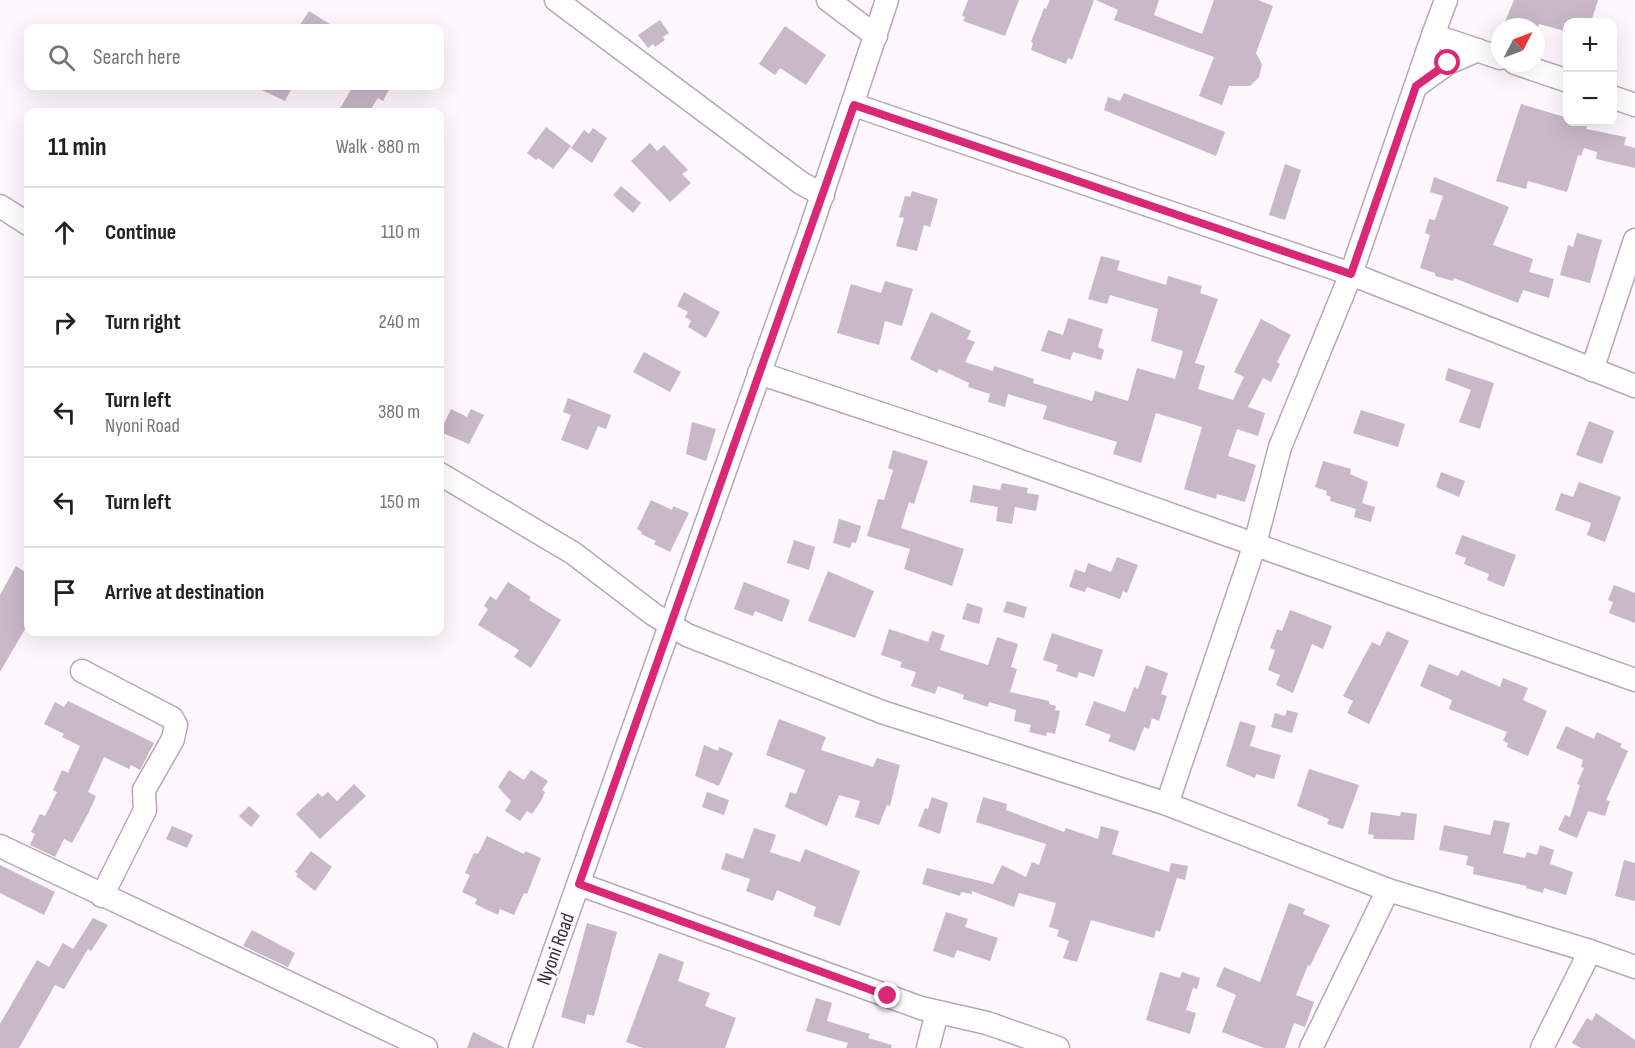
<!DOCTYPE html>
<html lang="en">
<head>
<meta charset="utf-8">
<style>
  body { margin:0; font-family:"Sofia Sans Condensed",sans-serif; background:#f2f2f2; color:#222 }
  .controls { position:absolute; right:18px; top:18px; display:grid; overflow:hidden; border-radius:12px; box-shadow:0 6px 24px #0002 }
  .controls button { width:54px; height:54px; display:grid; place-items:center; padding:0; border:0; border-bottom:2px solid #e0e0e0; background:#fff; color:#222; font:30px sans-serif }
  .compass { position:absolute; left:1491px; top:18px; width:54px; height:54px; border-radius:50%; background:#fff; box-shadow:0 6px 24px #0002; rotate:48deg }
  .stop { position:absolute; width:18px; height:18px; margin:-14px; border:4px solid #db2777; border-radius:50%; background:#fff }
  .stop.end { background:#db2777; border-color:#fff; box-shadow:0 2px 6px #0008 }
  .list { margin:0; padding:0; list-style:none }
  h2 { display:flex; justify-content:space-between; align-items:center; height:78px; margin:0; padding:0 24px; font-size:26px }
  h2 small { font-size:20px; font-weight:400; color:#767676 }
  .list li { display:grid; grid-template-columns:39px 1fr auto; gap:18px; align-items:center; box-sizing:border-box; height:90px; padding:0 24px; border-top:2px solid #e0e0e0 }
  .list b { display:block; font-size:22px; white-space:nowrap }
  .list p { margin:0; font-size:20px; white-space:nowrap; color:#767676 }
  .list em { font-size:20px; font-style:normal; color:#767676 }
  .icon { flex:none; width:33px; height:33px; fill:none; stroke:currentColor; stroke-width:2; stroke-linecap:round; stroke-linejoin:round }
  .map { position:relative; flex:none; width:1635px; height:1048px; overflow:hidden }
  .search { position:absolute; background:#fff; box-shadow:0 6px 24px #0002; left:24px; top:24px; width:420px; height:66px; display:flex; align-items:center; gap:15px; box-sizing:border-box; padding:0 21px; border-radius:12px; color:#767676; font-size:22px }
  .panel { position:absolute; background:#fff; box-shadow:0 6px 24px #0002; left:24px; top:108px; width:420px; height:528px; border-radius:12px }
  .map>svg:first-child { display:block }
  .building { fill:#c9b8c7 }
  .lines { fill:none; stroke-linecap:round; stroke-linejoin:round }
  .minor-casing { stroke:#b8a7b7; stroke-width:25 }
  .minor { stroke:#fff; stroke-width:22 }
  .route { stroke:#db2777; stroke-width:8 }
  .labels { text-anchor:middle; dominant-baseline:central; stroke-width:4.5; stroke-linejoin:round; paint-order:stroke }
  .street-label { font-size:20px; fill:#352e34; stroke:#fef7fd }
</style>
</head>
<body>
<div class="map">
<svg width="1635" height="1048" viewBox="0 0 1635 1048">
  <rect width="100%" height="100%" fill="#fef7fd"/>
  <!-- building -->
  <g class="building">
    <path d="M968,0H1019L1005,36L963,21L965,17L962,16Z"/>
    <path d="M1050,0H1094L1072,60L1068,58L1066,64L1031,50L1033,43L1031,42L1044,8L1046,9Z"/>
    <path d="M1096,0H1159L1154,15L1202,34L1214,0H1258L1273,6L1256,53L1262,64L1259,77L1250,86H1229L1222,105L1199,96L1214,57L1114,20L1118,10Z"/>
    <path d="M1514,0H1598L1591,22H1568V32L1539,24L1538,27H1511L1504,24Z"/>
    <path d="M309,11L336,28H298Z"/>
    <path d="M660,20L669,33L663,37L665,40L655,47L653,44L648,48L638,35Z"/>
    <path d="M785,26L826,55L806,85L780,68L775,75L759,64Z"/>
    <path d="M253,86H293L285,101Z"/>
    <path d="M353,86H391L383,101L378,98L369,112H338Z"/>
    <path d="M1124,93L1225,132L1216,156L1104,110L1108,97L1120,101Z"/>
    <path d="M1521,104L1568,118V122H1588L1586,129L1626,137L1624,145L1635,148V168L1596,159L1597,152L1584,148L1581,156L1578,155L1567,192L1528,181L1526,189L1496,181Z"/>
    <path d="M546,127L571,146L553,169L538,158L536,160L527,153Z"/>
    <path d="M593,128L607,138L592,163L571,148L584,130L589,134Z"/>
    <path d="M650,143L657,151L664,145L688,170L682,174L691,183L670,202L631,161Z"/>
    <path d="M1285,164L1301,170L1285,220L1269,215Z"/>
    <path d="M1434,177L1509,207L1493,245L1533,259L1529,272L1554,279L1549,298L1523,290L1518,303L1454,278L1453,281L1435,276V273L1420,268L1430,235L1425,233L1429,219L1435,220L1443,196L1430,192Z"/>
    <path d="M621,186L641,203L633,213L613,195Z"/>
    <path d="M912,191L938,199L930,227L924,225L917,251L896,246L904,218L899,217L905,196L910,197Z"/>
    <path d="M1577,233L1602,240L1590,283L1560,275L1568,245L1573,247Z"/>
    <path d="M1101,256L1120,261L1117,270L1166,285L1168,276L1202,286L1200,293L1218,299L1195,363L1205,366L1198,389L1233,400L1244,377L1234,372L1261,319L1291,335L1277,362L1280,364L1271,382L1263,378L1248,407L1265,413L1258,436L1237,429L1228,456L1256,465L1245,502L1217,494L1216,499L1184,489L1202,427L1156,413L1141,463L1113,454L1117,442L1043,419L1047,406L1008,394L1005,407L988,402L990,394L968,387L969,383L939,369L937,373L910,359L931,312L971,331L967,339L975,342L965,362L993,371L994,366L1007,370L1034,379L1033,383L1092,401L1095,391L1128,401L1137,368L1175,379L1183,351L1151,341L1158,309L1110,295L1107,304L1088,299Z"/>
    <path d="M885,281L913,289L902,326L885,321L879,345L837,333L851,284L881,293Z"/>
    <path d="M684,292L720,312L706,338L688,327L691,321L685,317L688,312L677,306Z"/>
    <path d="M1068,318L1103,329L1098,347L1104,350L1101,360L1073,352L1070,360L1041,351L1048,330L1063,335Z"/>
    <path d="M644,352L681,372L670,392L633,372Z"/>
    <path d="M1448,368L1494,383L1480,429L1459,422L1471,390L1445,380Z"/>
    <path d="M568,398L611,415L606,429L598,426L588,450L561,440L571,415L563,412Z"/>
    <path d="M451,409L467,417L471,409L484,415L469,444L440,432Z"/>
    <path d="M1361,410L1405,424L1398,447L1353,433Z"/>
    <path d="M1589,421L1614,431L1602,464L1576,455Z"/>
    <path d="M692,422L716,429L706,461L686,454Z"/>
    <path d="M893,450L928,461L914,504L909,502L901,528L964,549L952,586L904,569L910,549L867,536L878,499L884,500L893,470L888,468Z"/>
    <path d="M1323,461L1351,469L1350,474L1368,482L1362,503L1375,507L1371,522L1354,517L1356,509L1330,501L1331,497L1326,495L1327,491L1315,487Z"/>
    <path d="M1441,472L1465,481L1459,497L1436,487Z"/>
    <path d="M1579,482L1621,497L1605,542L1587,535L1591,523L1555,510L1561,493L1573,497Z"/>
    <path d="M1002,483L1028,488L1027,493L1039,495L1036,511L1015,507L1012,524L996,521L998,507L970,502L973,485L1000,490Z"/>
    <path d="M651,500L672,510L673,506L689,513L670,552L654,544L656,541L641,534L642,532L637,529Z"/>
    <path d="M839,519L861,526L856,543L852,542L850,548L833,543Z"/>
    <path d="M1462,535L1516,555L1504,587L1487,580L1489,574L1464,564L1466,558L1455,554Z"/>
    <path d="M794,540L815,547L809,570L787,563Z"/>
    <path d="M1117,557L1138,565L1127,593L1123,591L1120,599L1087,587L1085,592L1069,587L1075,569L1085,573L1088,563L1111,572Z"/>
    <path d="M16,566L28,574V624L0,672V595Z"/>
    <path d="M828,571L874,591L855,638L808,621Z"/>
    <path d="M508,582L531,597L529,600L561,620L531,668L514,657L519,650L478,625L488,609L484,606L490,596L496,600Z"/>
    <path d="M744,582L790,600L782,622L755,611L753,616L734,609Z"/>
    <path d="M1614,585L1635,593V623L1609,613L1613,602L1608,600Z"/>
    <path d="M1007,601L1027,607L1024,618L1003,612Z"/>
    <path d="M967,603L983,608L979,624L962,619Z"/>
    <path d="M1290,610L1332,626L1323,649L1312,644L1293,693L1276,685L1280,675L1268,670L1275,650L1270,648L1277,629L1282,631Z"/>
    <path d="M889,629L928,642L932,631L945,635L940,650L988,665L997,637L1018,644L1011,667L1017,669L1010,692L1049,701V704L1056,706L1055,710L1060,711L1055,734L1047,732L1046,736L1029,732L1031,725L1014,721L1016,710L989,702L988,707L963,699L964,695L938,686L935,694L911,686L916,672L900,667L902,662L881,655Z"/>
    <path d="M1387,631L1409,641L1369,724L1347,713L1353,701L1343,696L1372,642L1380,646Z"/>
    <path d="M1052,633L1103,650L1094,677L1079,672L1077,678L1056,671L1058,665L1043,660Z"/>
    <path d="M1429,664L1458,676L1461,670L1500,687L1503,678L1528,688L1523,700L1547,711L1528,756L1507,747L1508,743L1503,741L1507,732L1449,709L1452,700L1420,686Z"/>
    <path d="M1146,665L1168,673L1161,694L1167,696L1159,721L1152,718L1149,729L1144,727L1135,751L1108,741L1111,735L1085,725L1094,701L1125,712L1134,687L1138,689Z"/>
    <path d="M68,701L154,743L140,770L131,765L129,769L104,757L88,792L96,796L89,812L72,843L64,839L55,857L30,845L35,834L31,832L40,814L45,816L57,792L53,790L62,770L68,773L80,746L62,737L64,734L44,724L55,702L64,707Z"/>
    <path d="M1287,710L1298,713L1292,733L1271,727L1275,713L1285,716Z"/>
    <path d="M779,719L826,737L821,750L873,767L877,758L900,765L890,806L887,805L879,825L855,817L860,801L839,795L827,826L785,807L790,792L796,794L805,770L766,755Z"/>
    <path d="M1240,721L1256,726L1250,746L1281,755L1274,779L1256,774L1255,778L1226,766Z"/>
    <path d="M1566,726L1594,739L1597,732L1622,744L1620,747L1628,751L1606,800L1610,801L1605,816L1588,811L1577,838L1558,830L1565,815L1570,817L1580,785L1577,784L1584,768L1581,767L1583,760L1556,748Z"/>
    <path d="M704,745L718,751L719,747L733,753L719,786L695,776Z"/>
    <path d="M1309,769L1359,785L1343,829L1327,824L1329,819L1297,806Z"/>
    <path d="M509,770L524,780L531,770L548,781L542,790L545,792L541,801L532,814L527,811L520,821L505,811L511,801L498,787Z"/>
    <path d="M354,784L366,796L320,839L296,814L318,793L322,797L328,792L337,801Z"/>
    <path d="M707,792L729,800L724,815L702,807Z"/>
    <path d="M932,797L948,803L940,834L918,826L925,808L928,809Z"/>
    <path d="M983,797L1007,804L1006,810L1064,832L1066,828L1098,839L1101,826L1119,831L1112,854L1169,872L1171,863L1188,866L1185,880L1177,878L1160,932L1156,930L1154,938L1091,920L1077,962L1063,958L1069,941L1057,936L1059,930L1049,927L1056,903L1019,893L1014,907L972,891V894L961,892L960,896L922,884L927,868L993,884L1002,865L1026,877L1032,862L1039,865L1046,844L976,822Z"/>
    <path d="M249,806L260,816L251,827L239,816Z"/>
    <path d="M1371,812L1400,816L1401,812L1417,814L1414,840L1373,839L1374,835L1368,834Z"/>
    <path d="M1494,820L1510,823L1503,853L1525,858L1527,852L1537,855L1540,845L1554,850L1550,864L1573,872L1566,895L1544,888L1543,893L1526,888L1527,886L1473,874L1474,867L1466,865L1468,856L1439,850L1444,825L1490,835Z"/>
    <path d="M172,826L193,835L187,848L166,839Z"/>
    <path d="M754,828L776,835L770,852L800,862L805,849L860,871L840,926L813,916L816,907L777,890L773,901L746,891L750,879L721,869L726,853L743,859Z"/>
    <path d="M487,836L524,854L525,851L541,858L527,894L524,893L514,915L500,909L498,915L475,904L477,899L462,892L470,875L465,873L474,853L478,854Z"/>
    <path d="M311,851L332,867L315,891L296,876L298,874L295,872Z"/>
    <path d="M1624,860L1635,863V901L1615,896Z"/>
    <path d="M0,865L55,892L44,915L0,893Z"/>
    <path d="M1289,903L1305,909L1303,914L1330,925L1310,966L1308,965L1296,995L1314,1002L1305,1027L1294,1023L1285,1048H1264L1222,1032L1236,995L1216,986L1224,967L1260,982Z"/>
    <path d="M946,912L968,919L965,927L998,938L990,961L957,950L954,958L933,951Z"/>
    <path d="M93,918L108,925L91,951L88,949L64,989L55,985L19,1048H0V1024L37,960L49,967L63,943L73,949Z"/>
    <path d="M587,923L617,932L594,1016L587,1014L585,1024L561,1017Z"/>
    <path d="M252,930L295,953L288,967L243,946Z"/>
    <path d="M659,953L684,962L678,981L710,993L705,1006L736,1018L725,1048H643L626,1042Z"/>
    <path d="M1160,972L1180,978L1182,972L1200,978L1197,989L1193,988L1186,1010L1196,1013L1190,1034L1146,1020Z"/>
    <path d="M816,998L832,1003L827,1021L870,1034L868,1038L892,1045L891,1048H846L848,1043L806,1031Z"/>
    <path d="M1596,1013L1635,1040V1048H1581L1572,1043L1587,1018L1592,1021Z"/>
    <path d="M473,1032L505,1048H467Z"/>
  </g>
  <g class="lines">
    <!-- minor casing -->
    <g class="minor-casing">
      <g id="minor">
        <path d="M556,0L801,183L823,195"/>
        <path d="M828,0L876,36"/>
        <path d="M1433,35L1446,0"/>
        <path d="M1515,63L1568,81"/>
        <path d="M1416,86L1448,63L1478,50"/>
        <path d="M1612,97L1635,105"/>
        <path d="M854,105L1351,274L1635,386"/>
        <path d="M0,206L28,224"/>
        <path d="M1592,370L1635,240"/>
        <path d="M759,373L984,448L1635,680"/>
        <path d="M440,474L573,553L653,614L687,635L882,712L1167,804L1388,890L1590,951L1635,967"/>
        <path d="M82,671L172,718L176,725L173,739L144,790L145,810L102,896"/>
        <path d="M1167,804L1255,544L1280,447L1351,274L1433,35L1500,58"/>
        <path d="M0,846L426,1048"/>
        <path d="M579,884L921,1008L987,1023L1058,1048"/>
        <path d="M520,1048L809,234L887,0"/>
        <path d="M928,1048L937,1012"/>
        <path d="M1311,1048L1388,890"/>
        <path d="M1542,1048L1590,951"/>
      </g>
    </g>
    <!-- minor -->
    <use href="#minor" class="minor"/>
  </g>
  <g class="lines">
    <!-- route -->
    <path class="route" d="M888,996L579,884L854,105L1351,274L1416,86L1448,63"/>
  </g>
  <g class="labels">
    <!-- street labels -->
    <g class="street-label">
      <text transform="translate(556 949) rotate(-70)">Nyoni Road</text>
    </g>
  </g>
</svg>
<div class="controls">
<button>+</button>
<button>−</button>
</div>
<svg class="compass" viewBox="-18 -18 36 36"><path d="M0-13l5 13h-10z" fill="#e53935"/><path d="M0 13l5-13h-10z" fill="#767676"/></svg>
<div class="stop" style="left:1448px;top:63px"></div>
<div class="stop end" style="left:888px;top:996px"></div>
<div class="search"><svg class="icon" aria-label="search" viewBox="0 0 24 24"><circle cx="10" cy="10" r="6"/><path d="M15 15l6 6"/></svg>Search here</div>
<section class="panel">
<h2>11 min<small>Walk · 880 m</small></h2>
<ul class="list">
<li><svg class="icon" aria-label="ahead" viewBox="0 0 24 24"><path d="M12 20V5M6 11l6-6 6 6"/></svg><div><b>Continue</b></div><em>110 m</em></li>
<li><svg class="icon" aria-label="right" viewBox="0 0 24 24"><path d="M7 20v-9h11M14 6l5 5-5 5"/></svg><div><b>Turn right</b></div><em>240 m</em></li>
<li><svg class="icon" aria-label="left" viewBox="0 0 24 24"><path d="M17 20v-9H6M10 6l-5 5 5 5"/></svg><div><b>Turn left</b><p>Nyoni Road</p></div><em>380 m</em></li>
<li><svg class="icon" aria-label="left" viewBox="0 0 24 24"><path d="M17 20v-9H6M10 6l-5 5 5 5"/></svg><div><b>Turn left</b></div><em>150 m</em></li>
<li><svg class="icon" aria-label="arrive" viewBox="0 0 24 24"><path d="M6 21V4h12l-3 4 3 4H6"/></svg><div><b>Arrive at destination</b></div></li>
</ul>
</section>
</div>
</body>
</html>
